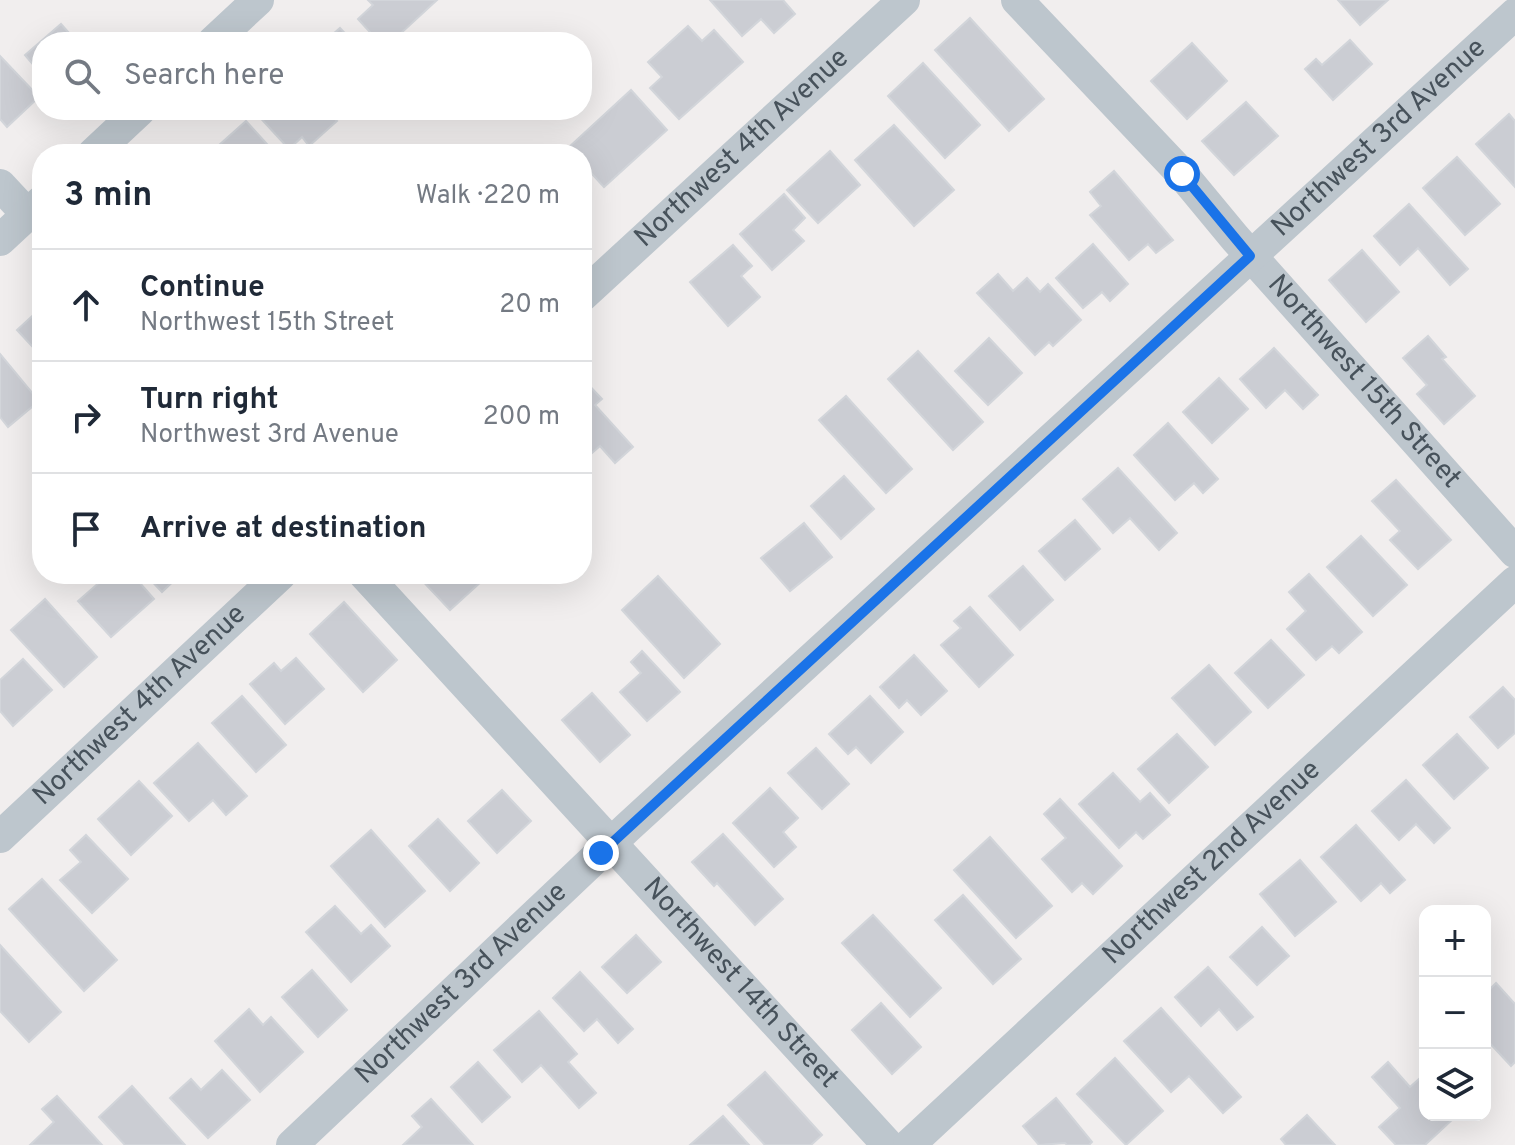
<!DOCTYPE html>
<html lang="en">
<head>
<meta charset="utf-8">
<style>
  body { margin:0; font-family:Overpass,sans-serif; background:#f2f2f3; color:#1f2937 }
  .controls { position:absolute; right:24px; bottom:24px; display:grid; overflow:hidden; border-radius:16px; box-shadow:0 8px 32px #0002 }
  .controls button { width:72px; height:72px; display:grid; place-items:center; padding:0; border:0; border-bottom:2px solid #e0e1e3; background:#fff; color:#1f2937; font:40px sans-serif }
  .stop { position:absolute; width:24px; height:24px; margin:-18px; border:6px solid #1a73e8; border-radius:50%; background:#fff }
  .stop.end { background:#1a73e8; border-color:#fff; box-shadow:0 2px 8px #0008 }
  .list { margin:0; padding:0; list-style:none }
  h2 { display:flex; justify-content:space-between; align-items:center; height:104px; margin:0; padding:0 32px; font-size:34px }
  h2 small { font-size:26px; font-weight:400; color:#747a83 }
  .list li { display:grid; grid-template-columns:52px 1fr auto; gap:24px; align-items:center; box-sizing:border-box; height:112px; padding:0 32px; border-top:2px solid #e0e1e3 }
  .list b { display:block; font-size:30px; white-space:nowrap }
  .list p { margin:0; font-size:26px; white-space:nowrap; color:#747a83 }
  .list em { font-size:26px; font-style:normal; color:#747a83 }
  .icon { flex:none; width:44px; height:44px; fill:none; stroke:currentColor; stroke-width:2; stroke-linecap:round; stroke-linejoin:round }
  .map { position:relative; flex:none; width:1515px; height:1145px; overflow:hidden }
  .search { position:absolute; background:#fff; box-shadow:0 8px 32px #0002; left:32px; top:32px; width:560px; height:88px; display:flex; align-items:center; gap:20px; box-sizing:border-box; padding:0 28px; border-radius:32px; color:#747a83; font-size:30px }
  .panel { position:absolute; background:#fff; box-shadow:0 8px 32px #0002; left:32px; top:144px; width:560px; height:440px; border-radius:32px }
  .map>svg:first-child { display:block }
  .building { fill:#cbcdd3; stroke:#d2d5da; stroke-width:2 }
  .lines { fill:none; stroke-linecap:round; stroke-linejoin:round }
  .minor { stroke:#bdc6cd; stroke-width:32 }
  .route { stroke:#1a73e8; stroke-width:10 }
  .labels { text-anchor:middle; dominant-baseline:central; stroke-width:7; stroke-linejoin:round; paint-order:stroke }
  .street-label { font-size:28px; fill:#47525b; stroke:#fff }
</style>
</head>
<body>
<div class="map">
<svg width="1515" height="1145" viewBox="0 0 1515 1145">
  <rect width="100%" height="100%" fill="#f1eeee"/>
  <!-- building -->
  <g class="building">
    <path d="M368,0H437L400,34L406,42H379L358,19L373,5Z"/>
    <path d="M710,0H783L795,14L774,33L761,19L742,36Z"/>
    <path d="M1338,0H1388L1360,25Z"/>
    <path d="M970,18L1044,99L1009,131L935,50Z"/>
    <path d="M61,24L77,42H42V75L25,55Z"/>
    <path d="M688,26L702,41L714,30L743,62L679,119L650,88L662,77L648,62Z"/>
    <path d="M340,28L353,42H324Z"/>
    <path d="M1350,40L1372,64L1333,100L1305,69L1316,59L1322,65Z"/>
    <path d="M1192,43L1227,81L1187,119L1151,81Z"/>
    <path d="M0,56L39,97L7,127L0,119Z"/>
    <path d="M923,63L980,125L945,158L888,96Z"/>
    <path d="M631,90L667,130L604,187L582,163V154H574L568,148Z"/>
    <path d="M1246,102L1278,136L1234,175L1202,141Z"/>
    <path d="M257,110H326L337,121L309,146L302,137L289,149L255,112Z"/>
    <path d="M1509,114L1515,121V187L1476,144Z"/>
    <path d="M246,121L276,154H209Z"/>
    <path d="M894,125L954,190L914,226L855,160Z"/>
    <path d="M830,151L860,185L818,223L787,190Z"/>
    <path d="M1457,157L1500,204L1465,235L1423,188Z"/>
    <path d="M1114,171L1173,240L1156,253L1148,244L1129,260L1090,215L1101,206L1090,192Z"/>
    <path d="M784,194L805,218L793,230L804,241L772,270L740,234Z"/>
    <path d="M1409,204L1468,269L1450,285L1418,248L1400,265L1374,236Z"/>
    <path d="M1093,244L1128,284L1110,301L1102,292L1083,308L1056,278Z"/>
    <path d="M733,245L752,266L741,276L760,297L728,326L690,282Z"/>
    <path d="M1362,250L1399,292L1366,322L1329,280Z"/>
    <path d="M998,274L1013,291L1027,278L1040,292L1048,284L1081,320L1053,346L1049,342L1035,355L977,293Z"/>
    <path d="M42,307V357L17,330Z"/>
    <path d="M1428,336L1446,357L1442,359L1475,396L1444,424L1417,394L1427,385L1403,358Z"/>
    <path d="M989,338L1022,373L988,405L955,371Z"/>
    <path d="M1274,348L1318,395L1303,409L1285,390L1266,408L1240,379Z"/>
    <path d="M918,351L983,422L953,450L888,379Z"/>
    <path d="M0,354L39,401L8,427L0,417Z"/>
    <path d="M582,378L602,399L595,405L633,447L615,463L600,446L583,461L582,459Z"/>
    <path d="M1219,378L1248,409L1212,443L1183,412Z"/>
    <path d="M846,396L912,469L886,493L819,420Z"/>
    <path d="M1168,423L1218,479L1203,493L1194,483L1175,500L1134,455Z"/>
    <path d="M1118,468L1177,533L1159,550L1130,518L1113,533L1083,499Z"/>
    <path d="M844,476L874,509L841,539L811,506Z"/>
    <path d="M1396,480L1451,540L1418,569L1390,540L1400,531L1372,501Z"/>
    <path d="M1075,520L1100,549L1065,580L1039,551Z"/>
    <path d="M804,523L832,557L790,591L761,558Z"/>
    <path d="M1361,536L1407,585L1373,616L1327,567Z"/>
    <path d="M1023,566L1053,600L1020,630L989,596Z"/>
    <path d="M109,574H132L154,599L111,637L78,601Z"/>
    <path d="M145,574H181L162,592Z"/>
    <path d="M416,574H475L482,581L450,610Z"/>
    <path d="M1309,574L1362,632L1339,653L1332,646L1316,660L1287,629L1306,611L1289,592Z"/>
    <path d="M658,576L720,644L684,678L622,610Z"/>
    <path d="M45,599L97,657L64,687L11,630Z"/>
    <path d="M344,602L397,660L363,692L310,634Z"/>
    <path d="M970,607L1013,655L979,687L941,645L961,628L954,621Z"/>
    <path d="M1271,640L1304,675L1268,708L1235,673Z"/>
    <path d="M642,651L680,692L647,721L620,692L641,673L631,662Z"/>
    <path d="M914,655L947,691L921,715L907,700L899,708L880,687Z"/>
    <path d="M296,658L324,689L285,724L250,684L274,663L281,671Z"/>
    <path d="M23,659L52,690L13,726L0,711V680Z"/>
    <path d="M1209,665L1251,712L1215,745L1172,698Z"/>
    <path d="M1503,687L1515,700V733L1498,748L1470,717Z"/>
    <path d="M592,693L630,735L600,762L562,720Z"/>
    <path d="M242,696L286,745L256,772L212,723Z"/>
    <path d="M870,696L903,732L871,763L856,747L848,754L829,734Z"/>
    <path d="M1177,734L1208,767L1169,803L1138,769Z"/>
    <path d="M1457,734L1488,768L1454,799L1423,765Z"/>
    <path d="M198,743L247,796L226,815L213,800L189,821L154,783Z"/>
    <path d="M816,748L849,784L822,809L788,773Z"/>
    <path d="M1113,773L1140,802L1150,793L1170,815L1143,839L1136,832L1119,848L1079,804Z"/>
    <path d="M1406,780L1450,828L1434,843L1416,824L1399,840L1372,811Z"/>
    <path d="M139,781L172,816L131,855L98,819Z"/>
    <path d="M770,788L798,818L783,832L796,847L774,867L733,823Z"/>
    <path d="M502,790L531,821L497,853L468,821Z"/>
    <path d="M1060,799L1122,866L1093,894L1082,883L1072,892L1042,859L1066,838L1044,814Z"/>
    <path d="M438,819L479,863L450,891L409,846Z"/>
    <path d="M1356,825L1405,880L1390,893L1381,883L1361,901L1321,857Z"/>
    <path d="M371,830L425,891L385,927L331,866Z"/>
    <path d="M723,834L783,899L755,925L717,883L714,886L692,862Z"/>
    <path d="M86,835L128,879L92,913L60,880L81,862L70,850Z"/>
    <path d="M990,837L1052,906L1016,938L954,870Z"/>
    <path d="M1300,860L1336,902L1295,936L1260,894Z"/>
    <path d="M42,879L117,960L84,991L9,909Z"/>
    <path d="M963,895L1021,959L993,984L935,920Z"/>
    <path d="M335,906L361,934L371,925L390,946L351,982L306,932Z"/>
    <path d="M873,915L941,988L910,1017L842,943Z"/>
    <path d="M1262,927L1289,956L1257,985L1230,957Z"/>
    <path d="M636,935L661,962L627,993L602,967Z"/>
    <path d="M0,945L61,1012L29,1042L0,1011Z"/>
    <path d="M1208,967L1253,1017L1237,1030L1219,1009L1201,1026L1175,997Z"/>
    <path d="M312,970L347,1010L318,1037L282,997Z"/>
    <path d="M580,972L633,1029L618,1043L597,1019L584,1031L553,998Z"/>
    <path d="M1496,983L1515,1004V1062L1511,1066L1485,1038V994Z"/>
    <path d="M881,1003L921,1047L892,1074L852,1030Z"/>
    <path d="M1161,1008L1241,1097L1223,1113L1189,1076L1171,1092L1124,1041Z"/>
    <path d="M249,1009L263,1025L271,1017L303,1052L260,1092L215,1041Z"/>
    <path d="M539,1011L577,1054L568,1062L596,1093L579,1108L541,1065L522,1082L494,1050Z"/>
    <path d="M1115,1058L1163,1111L1126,1145L1077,1094Z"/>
    <path d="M478,1062L510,1097L482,1122L451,1087Z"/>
    <path d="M1388,1062L1410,1087L1419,1079L1425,1086V1115H1451L1454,1118L1425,1145H1396L1379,1127L1400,1108L1372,1077Z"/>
    <path d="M222,1070L250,1100L208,1138L170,1098L191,1079L201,1090Z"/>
    <path d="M765,1072L822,1135L811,1145H765L728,1105Z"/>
    <path d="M132,1086L185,1145H125L99,1117Z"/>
    <path d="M57,1096L102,1145H30L54,1122L42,1109Z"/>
    <path d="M1056,1098L1092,1142L1089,1145H1067L1065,1143L1039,1145L1023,1126Z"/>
    <path d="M431,1099L473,1145H403L422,1127L412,1116Z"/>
    <path d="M1307,1115L1335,1145H1286L1281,1139Z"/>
    <path d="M723,1116L749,1145H690Z"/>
  </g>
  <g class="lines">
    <!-- minor -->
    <g class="minor">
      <path id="s1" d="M1017,0L1182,174L1235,238L1515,552"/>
      <path d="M213,42L258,0"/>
      <path d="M93,154L140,110"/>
      <path d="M0,185L28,215"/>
      <path d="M0,240L42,201"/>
      <path id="s2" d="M582,296L904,0"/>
      <path id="s3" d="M364,574L888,1145"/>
      <path id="s4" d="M0,837L281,574"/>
      <path id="s5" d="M292,1145L627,828L1515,14"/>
      <path id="s6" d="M909,1145L1515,582"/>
    </g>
  </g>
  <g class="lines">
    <!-- route -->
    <path class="route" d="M601,853L1250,256L1182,174"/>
  </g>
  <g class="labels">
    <!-- street labels -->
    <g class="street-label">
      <text stroke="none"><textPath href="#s5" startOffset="1482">Northwest 3rd Avenue</textPath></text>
      <text stroke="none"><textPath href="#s2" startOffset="218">Northwest 4th Avenue</textPath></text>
      <text stroke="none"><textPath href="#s1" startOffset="516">Northwest 15th Street</textPath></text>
      <text stroke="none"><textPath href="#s4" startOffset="192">Northwest 4th Avenue</textPath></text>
      <text stroke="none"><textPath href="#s6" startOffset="414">Northwest 2nd Avenue</textPath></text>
      <text stroke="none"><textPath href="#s3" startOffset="556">Northwest 14th Street</textPath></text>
      <text stroke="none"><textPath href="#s5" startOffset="234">Northwest 3rd Avenue</textPath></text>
    </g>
  </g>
</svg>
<div class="controls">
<button>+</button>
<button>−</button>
<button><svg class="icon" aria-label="layers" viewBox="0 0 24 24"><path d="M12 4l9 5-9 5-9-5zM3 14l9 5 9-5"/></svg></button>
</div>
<div class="stop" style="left:1182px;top:174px"></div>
<div class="stop end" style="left:601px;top:853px"></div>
<div class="search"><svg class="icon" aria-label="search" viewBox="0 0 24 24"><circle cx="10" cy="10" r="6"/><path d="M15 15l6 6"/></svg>Search here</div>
<section class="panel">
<h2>3 min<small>Walk · 220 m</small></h2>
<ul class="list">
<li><svg class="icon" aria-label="ahead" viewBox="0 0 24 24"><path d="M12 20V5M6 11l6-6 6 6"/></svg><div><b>Continue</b><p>Northwest 15th Street</p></div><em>20 m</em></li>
<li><svg class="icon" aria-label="right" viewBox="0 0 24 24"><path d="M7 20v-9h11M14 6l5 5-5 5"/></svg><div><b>Turn right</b><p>Northwest 3rd Avenue</p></div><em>200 m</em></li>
<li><svg class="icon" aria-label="arrive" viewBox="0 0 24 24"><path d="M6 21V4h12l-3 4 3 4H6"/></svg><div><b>Arrive at destination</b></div></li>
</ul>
</section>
</div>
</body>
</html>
